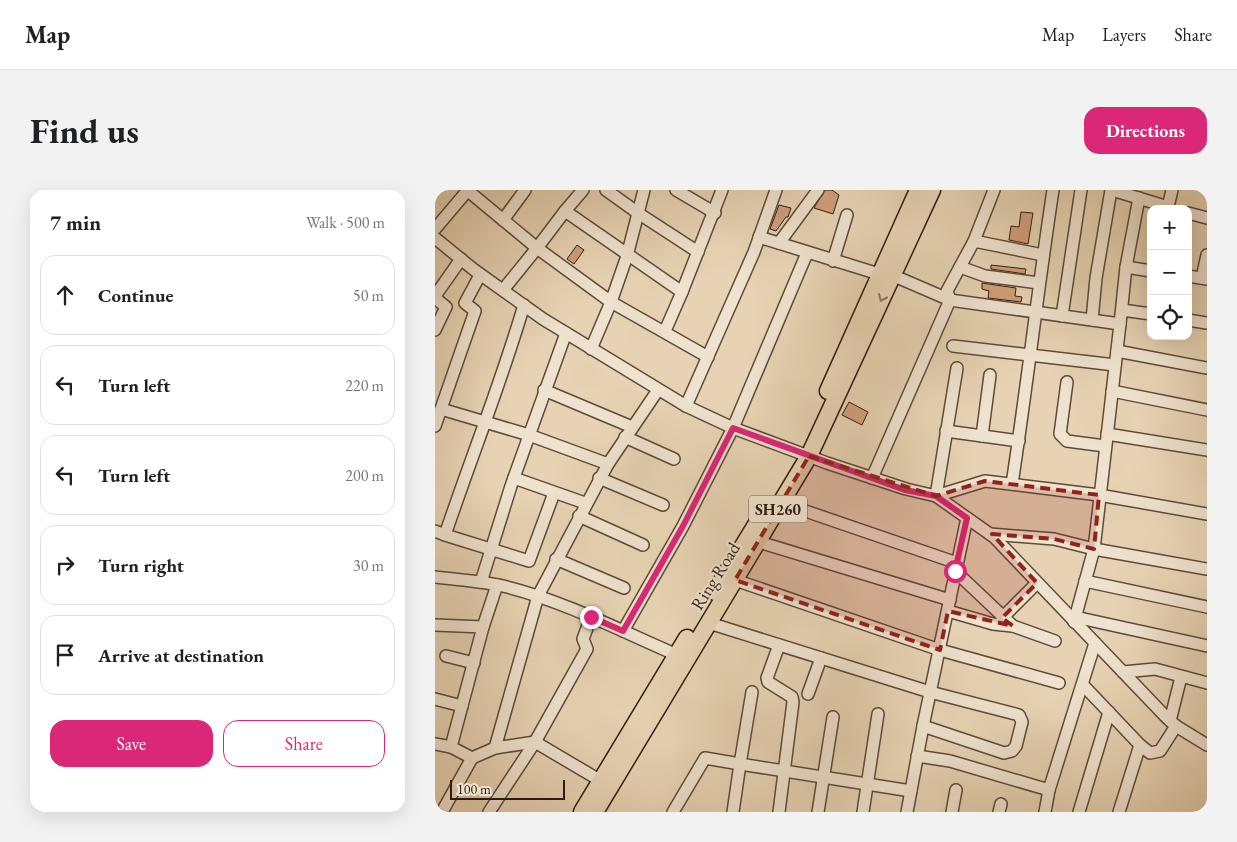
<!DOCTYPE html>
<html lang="en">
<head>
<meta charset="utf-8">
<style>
  body { margin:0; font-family:"EB Garamond",serif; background:#f2f2f2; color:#202124 }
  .controls { position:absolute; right:15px; top:15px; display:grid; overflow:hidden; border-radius:10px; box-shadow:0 5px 20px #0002 }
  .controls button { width:45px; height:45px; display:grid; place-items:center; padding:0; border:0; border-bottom:1px solid #e0e0e0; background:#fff; color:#202124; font:25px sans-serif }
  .scale { position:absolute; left:15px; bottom:12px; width:115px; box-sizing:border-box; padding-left:5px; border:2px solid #2d1c13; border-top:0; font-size:14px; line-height:18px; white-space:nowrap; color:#2d1c13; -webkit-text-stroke:4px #efe2ce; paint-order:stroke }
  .stop { position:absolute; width:15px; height:15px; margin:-11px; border:4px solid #db2777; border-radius:50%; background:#fff }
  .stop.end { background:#db2777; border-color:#fff; box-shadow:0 1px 5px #0008 }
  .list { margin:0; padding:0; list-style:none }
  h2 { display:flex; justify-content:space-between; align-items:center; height:65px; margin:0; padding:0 20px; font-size:21px }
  h2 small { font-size:16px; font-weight:400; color:#757577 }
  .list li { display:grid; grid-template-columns:32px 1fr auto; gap:15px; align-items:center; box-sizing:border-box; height:80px; margin:0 10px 10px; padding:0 10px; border:1px solid #e0e0e0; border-radius:15px }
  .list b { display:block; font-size:19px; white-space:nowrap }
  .list em { font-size:16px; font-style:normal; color:#757577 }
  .actions { display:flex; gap:10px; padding:15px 20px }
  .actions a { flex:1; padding:11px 0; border:1px solid #db2777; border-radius:15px; text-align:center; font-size:18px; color:#db2777 }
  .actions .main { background:#db2777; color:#fff }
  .icon { flex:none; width:28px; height:28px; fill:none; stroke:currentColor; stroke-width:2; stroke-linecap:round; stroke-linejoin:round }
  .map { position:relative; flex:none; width:772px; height:622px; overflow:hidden; border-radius:15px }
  header { display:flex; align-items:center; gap:30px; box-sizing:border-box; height:70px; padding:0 25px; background:#fff; border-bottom:1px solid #e0e0e0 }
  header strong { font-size:24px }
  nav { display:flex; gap:28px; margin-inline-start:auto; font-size:18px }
  .intro { display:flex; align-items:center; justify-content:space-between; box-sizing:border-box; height:120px; padding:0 30px }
  h1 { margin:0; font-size:35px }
  .button { padding:12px 22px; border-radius:15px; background:#db2777; color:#fff; font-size:18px; font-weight:700 }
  main { display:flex; gap:30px; padding:0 30px }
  aside { flex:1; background:#fff; border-radius:15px; box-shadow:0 5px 20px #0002 }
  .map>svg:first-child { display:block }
  .building { fill:#d19e78; stroke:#2d1c13 }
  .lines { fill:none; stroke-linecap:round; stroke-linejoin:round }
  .minor-casing { stroke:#5c4a3b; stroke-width:14 }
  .highway-casing { stroke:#2d1c13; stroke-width:19 }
  .minor { stroke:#efe2ce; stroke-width:11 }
  .highway { stroke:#e7d3b3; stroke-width:16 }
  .oneway { stroke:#8a7863 }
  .route { stroke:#db2777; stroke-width:6 }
  .marked { fill:#8f2418; fill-opacity:0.2; stroke:#8f2418; stroke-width:4; stroke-dasharray:10 6; stroke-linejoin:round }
  .labels { text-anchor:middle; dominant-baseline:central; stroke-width:4.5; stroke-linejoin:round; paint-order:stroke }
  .shield { fill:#efe2ce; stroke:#67574b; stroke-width:1 }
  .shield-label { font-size:16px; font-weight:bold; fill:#2d1c13 }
  .street-label { font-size:18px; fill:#2d1c13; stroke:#efe2ce }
</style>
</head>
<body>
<header>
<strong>Map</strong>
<nav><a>Map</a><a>Layers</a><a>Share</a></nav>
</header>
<div class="intro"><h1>Find us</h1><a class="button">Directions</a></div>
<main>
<aside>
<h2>7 min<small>Walk · 500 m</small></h2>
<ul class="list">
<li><svg class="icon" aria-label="ahead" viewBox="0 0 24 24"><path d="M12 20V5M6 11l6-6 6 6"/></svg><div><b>Continue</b></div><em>50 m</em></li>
<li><svg class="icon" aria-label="left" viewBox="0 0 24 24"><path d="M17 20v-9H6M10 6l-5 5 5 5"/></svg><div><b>Turn left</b></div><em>220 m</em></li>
<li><svg class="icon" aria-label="left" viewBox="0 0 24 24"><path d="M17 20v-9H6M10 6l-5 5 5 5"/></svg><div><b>Turn left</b></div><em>200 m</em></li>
<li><svg class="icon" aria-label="right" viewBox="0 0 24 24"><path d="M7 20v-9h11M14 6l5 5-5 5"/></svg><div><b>Turn right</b></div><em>30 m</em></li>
<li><svg class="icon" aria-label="arrive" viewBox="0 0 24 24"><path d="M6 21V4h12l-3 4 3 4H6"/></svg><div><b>Arrive at destination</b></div></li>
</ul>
<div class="actions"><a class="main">Save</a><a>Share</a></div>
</aside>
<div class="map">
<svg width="772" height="622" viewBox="0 0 772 622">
  <rect width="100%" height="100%" fill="#e7d3b3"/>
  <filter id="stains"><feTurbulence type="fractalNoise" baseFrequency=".004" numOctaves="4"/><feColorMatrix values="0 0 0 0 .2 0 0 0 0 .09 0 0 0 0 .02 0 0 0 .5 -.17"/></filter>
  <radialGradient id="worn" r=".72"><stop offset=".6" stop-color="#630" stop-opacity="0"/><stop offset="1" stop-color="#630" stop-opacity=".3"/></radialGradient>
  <!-- building -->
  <g class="building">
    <path d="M390,0H397L404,5L398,24L379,18Z"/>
    <path d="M344,15L356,18L353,27H351L341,41L335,39Z"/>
    <path d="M586,22L598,23L593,54L574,50L576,36L584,37Z"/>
    <path d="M142,55L149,60L139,74L132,69Z"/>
    <path d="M556,75L591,79L590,84L556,79Z"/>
    <path d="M547,93L581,98L580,106L587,107L586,112L553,108L554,101L547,99Z"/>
    <path d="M414,212L433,222L427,235L407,225Z"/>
  </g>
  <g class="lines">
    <!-- minor casing -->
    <g class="minor-casing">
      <g id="minor">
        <path d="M32,0L102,58L130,21L247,102L230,141"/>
        <path d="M171,0L203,23L263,62"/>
        <path d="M241,0L280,23"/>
        <path d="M677,0L733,17L737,0"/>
        <path d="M130,21L148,0"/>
        <path d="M753,23L772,28"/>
        <path d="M68,30L90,0"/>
        <path d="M0,39L33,0"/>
        <path d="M324,47L444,84"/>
        <path d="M0,48L38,79L108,129L251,216L298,238L392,273L471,299L501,306L559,347L730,526L741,536L772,555"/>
        <path d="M539,51L559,0"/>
        <path d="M344,53L383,0"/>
        <path d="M398,71L412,25"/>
        <path d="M525,77L550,86L604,93"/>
        <path d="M691,77L716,81"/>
        <path d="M457,85L515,110"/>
        <path d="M753,86L772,89"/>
        <path d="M767,88L772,65"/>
        <path d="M68,100L102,58L176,112L273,167"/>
        <path d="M247,102L287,0"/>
        <path d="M0,106L26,69"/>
        <path d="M0,108L11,117L0,140"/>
        <path d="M515,110L512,101L539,51L608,65"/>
        <path d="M687,120L716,124"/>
        <path d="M627,126L646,0"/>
        <path d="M657,130L661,88L676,0"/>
        <path d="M753,130L772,133"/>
        <path d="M685,134L691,77L704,8"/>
        <path d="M518,156L680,175"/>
        <path d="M156,159L176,112L192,66L209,0"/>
        <path d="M682,161L772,178"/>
        <path d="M632,192L625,244L632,251L670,256"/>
        <path d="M109,200L197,237"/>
        <path d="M677,201L772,220"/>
        <path d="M251,216L319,62L341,0"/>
        <path d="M6,219L94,245L173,274"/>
        <path d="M0,236L40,121L30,113L45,85"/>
        <path d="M511,241L584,251"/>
        <path d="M672,244L772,260"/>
        <path d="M547,246L555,185"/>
        <path d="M190,247L239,269"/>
        <path d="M79,288L150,313"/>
        <path d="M164,288L228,315"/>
        <path d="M437,288L515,110L685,134L659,359L639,432"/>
        <path d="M577,294C592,196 603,98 618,0"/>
        <path d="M501,306L550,291L664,305L772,324"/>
        <path d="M501,306L522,178"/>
        <path d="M347,313L522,373"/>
        <path d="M144,326L208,355"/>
        <path d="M0,341L10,345C36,268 66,193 89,115"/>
        <path d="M555,344L619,349L659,359L772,379"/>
        <path d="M10,345L94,371L119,303"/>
        <path d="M324,352L515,410"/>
        <path d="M121,369L189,398"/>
        <path d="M520,381L578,436L620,451"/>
        <path d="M0,387C24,390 48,391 72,397C131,412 186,441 242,465"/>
        <path d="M300,390L505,460L624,493"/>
        <path d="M650,391L772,417"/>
        <path d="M46,392L76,296L131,143"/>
        <path d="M513,421L558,434L577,436"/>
        <path d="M640,427L772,456"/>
        <path d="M567,428L602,393"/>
        <path d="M274,433L495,502L584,525L587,532L581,556L577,561L569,563L488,536"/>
        <path d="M0,435L48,437L62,395"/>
        <path d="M188,441L248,336L298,238L372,63"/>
        <path d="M11,466L39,473"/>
        <path d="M688,482L720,479L772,493"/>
        <path d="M648,495L705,555"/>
        <path d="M317,502L305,574L476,601"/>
        <path d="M373,504L386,468"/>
        <path d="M0,509L27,516"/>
        <path d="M735,531L746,487"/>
        <path d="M0,554L16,557"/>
        <path d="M60,558L103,406L173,274L223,200"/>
        <path d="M482,566L515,571L614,600L660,453"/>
        <path d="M37,568L16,557L48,437"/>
        <path d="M7,622L37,568L60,558L100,552L166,591"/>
        <path d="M54,622L100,552L152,459L148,449L156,427"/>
        <path d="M238,622L270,568L305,574L298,622"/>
        <path d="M344,622L358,512L357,507L333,492L332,488L344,455"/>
        <path d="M383,622L398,527"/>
        <path d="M428,622L443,524"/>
        <path d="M472,622L488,536L532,328"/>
        <path d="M517,622L521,600"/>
        <path d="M564,622L566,614"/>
        <path d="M610,622L614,600"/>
        <path d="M644,622L674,522"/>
        <path d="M684,622L705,555L715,563L725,561L741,536"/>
      </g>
    </g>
    <!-- highway casing -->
    <g class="highway-casing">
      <g id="highway">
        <path d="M393,201L483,0"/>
        <path d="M280,402L330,320"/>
        <path d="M147,622L252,448"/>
        <path d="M160,622L374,266L497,0"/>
      </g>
    </g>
    <!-- minor -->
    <use href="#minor" class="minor"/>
    <!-- highway -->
    <use href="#highway" class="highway"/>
  </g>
  <!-- one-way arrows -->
  <defs><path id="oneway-chevron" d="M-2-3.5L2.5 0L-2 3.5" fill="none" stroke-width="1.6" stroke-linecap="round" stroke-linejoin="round" transform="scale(1.25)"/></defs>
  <use class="oneway" href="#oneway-chevron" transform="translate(447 108) rotate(114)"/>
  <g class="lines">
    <!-- route -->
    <path class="route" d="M156,427L188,441L248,336L298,238L470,300L501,306L532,328L520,381"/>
  </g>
  <!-- marked area -->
  <path class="marked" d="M374,266L501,306L550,291L664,305L659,359L619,349L557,344L602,393L567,428L578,436L513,421L505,460L300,390Z"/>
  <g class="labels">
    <!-- shield labels -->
    <rect class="shield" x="314" y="305.5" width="58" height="27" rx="4"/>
    <g class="shield-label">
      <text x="343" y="319">SH260</text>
    </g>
    <!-- street labels -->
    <g class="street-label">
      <text transform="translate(280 386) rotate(-58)">Ring Road</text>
    </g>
  </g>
  <rect width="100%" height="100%" filter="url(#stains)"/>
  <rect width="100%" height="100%" fill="url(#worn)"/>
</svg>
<div class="controls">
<button>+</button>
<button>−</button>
<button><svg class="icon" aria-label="locate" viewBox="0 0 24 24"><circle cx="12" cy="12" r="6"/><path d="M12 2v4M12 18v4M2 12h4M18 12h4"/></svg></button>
</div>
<div class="scale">100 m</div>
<div class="stop" style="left:520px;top:381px"></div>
<div class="stop end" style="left:156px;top:427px"></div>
</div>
</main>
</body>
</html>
